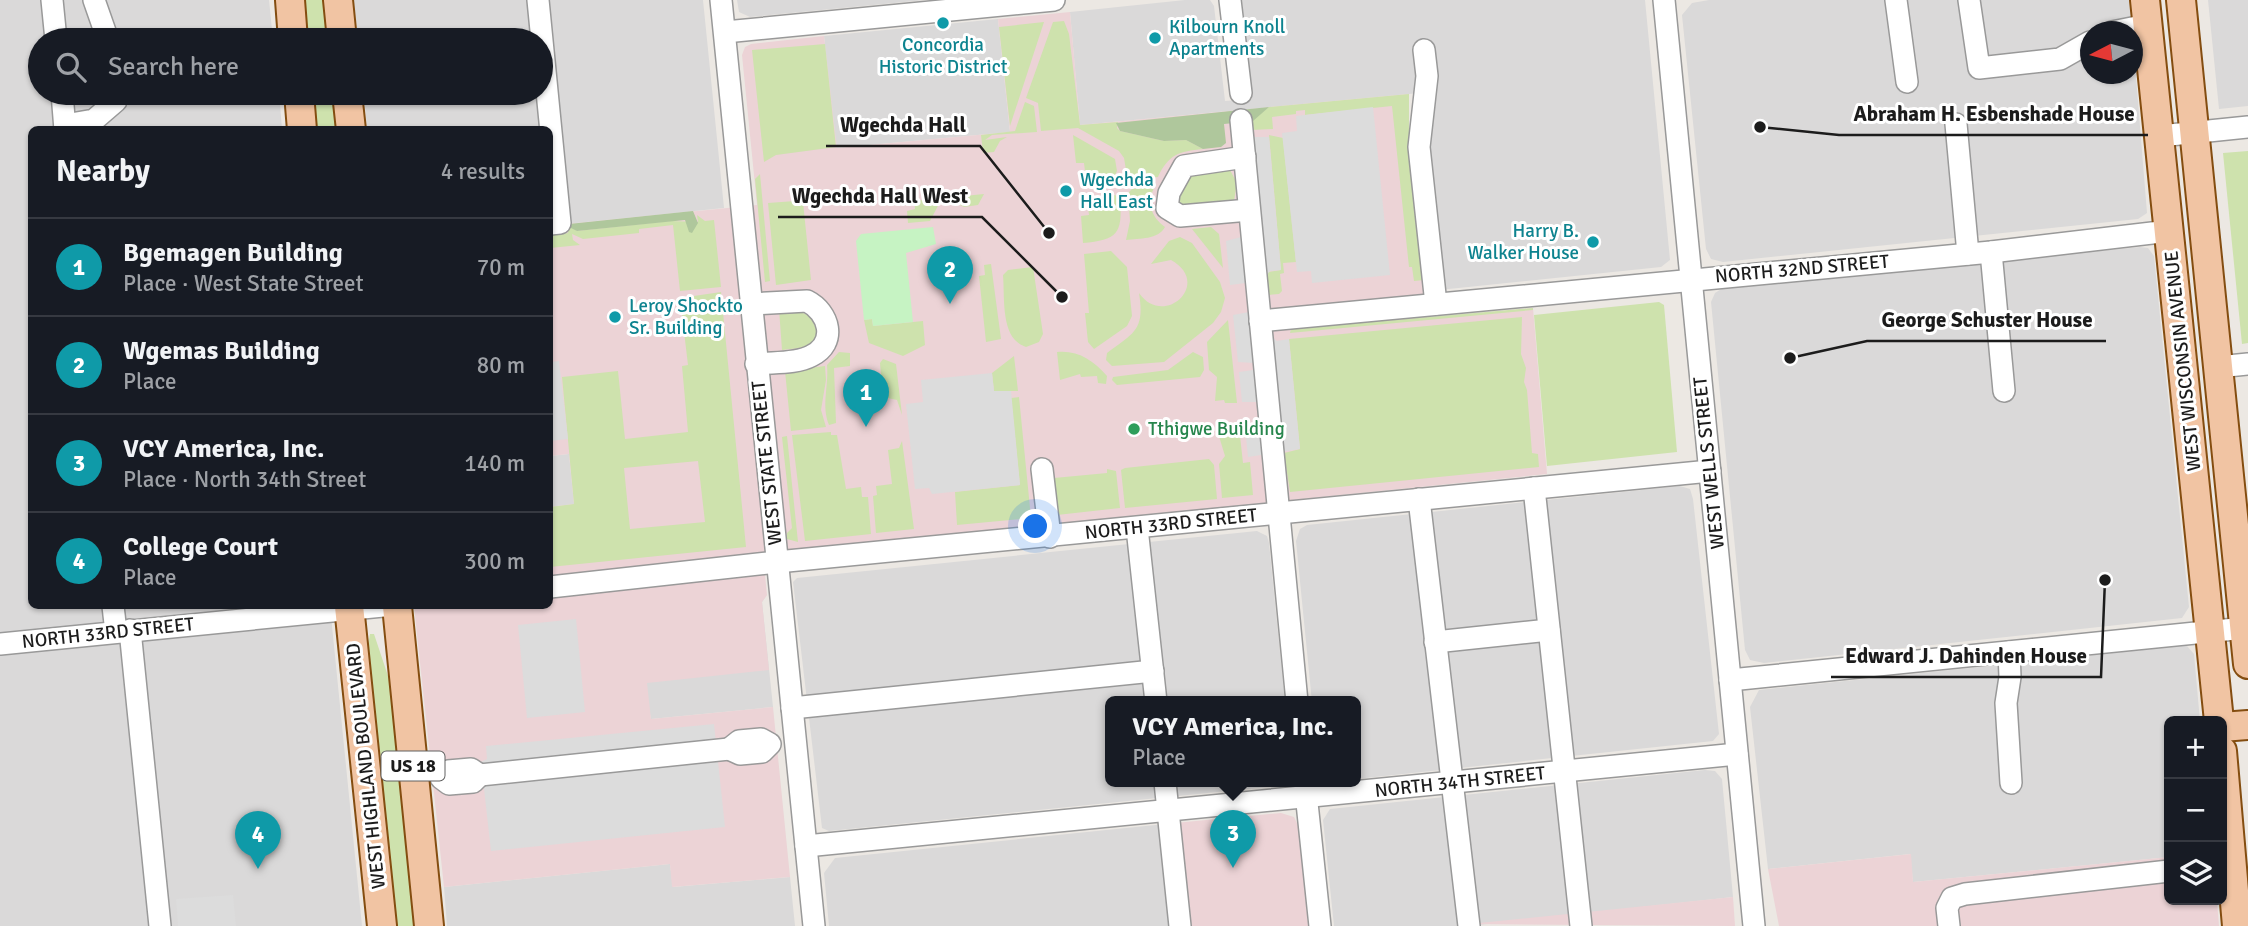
<!DOCTYPE html>
<html lang="en">
<head>
<meta charset="utf-8">
<style>
  body { margin:0; font-family:Signika,sans-serif; background:#242831; color:#f1f3f6 }
  .controls { position:absolute; right:21px; bottom:21px; display:grid; overflow:hidden; border-radius:10px; box-shadow:0 2px 5px #0004 }
  .controls button { width:63px; height:63px; display:grid; place-items:center; padding:0; border:0; border-bottom:2px solid #363941; background:#171b24; color:#f1f3f6; font:35px sans-serif }
  .compass { position:absolute; left:2080px; top:21px; width:63px; height:63px; border-radius:50%; background:#171b24; box-shadow:0 2px 5px #0004; rotate:264deg }
  .you { position:absolute; left:1036px; top:527px; width:24px; height:24px; margin:-18px; border:5px solid #fff; border-radius:50%; background:#1a73e8; box-shadow:0 0 0 10px #1a73e833 }
  .badge { display:grid; place-items:center; width:46px; height:46px; border-radius:50%; background:#1a73e8; color:#fff; font-size:23px; font-weight:700 }
  .pin { position:absolute; translate:-50% -58px; filter:drop-shadow(0 2px 4px #0008) }
  .pin::after { content:''; position:absolute; top:37px; width:24px; height:21px; background:inherit; clip-path:polygon(0 0,100% 0,50% 100%) }
  .popup { position:absolute; left:1105px; top:696px; width:256px; height:91px; box-sizing:border-box; display:grid; place-content:center; border-radius:10px; background:#171b24; filter:drop-shadow(0 2px 5px #0005); font-size:23px; white-space:nowrap; color:#9ea1a6 }
  .popup b { font-size:26px; color:#f1f3f6 }
  .popup::after { content:''; position:absolute; left:50%; top:100%; margin-left:-14px; border:14px solid transparent; border-top-color:#171b24 }
  .list { margin:0; padding:0; list-style:none }
  h2 { display:flex; justify-content:space-between; align-items:center; height:91px; margin:0; padding:0 28px; font-size:30px }
  h2 small { font-size:23px; font-weight:400; color:#9ea1a6 }
  .list li { display:grid; grid-template-columns:46px 1fr auto; gap:21px; align-items:center; box-sizing:border-box; height:98px; padding:0 28px; border-top:2px solid #363941 }
  .list b { display:block; font-size:26px; white-space:nowrap }
  .list p { margin:0; font-size:23px; white-space:nowrap; color:#9ea1a6 }
  .list em { font-size:23px; font-style:normal; color:#9ea1a6 }
  .icon { flex:none; width:38px; height:38px; fill:none; stroke:currentColor; stroke-width:2; stroke-linecap:round; stroke-linejoin:round }
  .map { position:relative; flex:none; width:2248px; height:926px; overflow:hidden }
  .search { position:absolute; background:#171b24; box-shadow:0 2px 5px #0004; left:28px; top:28px; width:525px; height:77px; display:flex; align-items:center; gap:18px; box-sizing:border-box; padding:0 24px; border-radius:38px; color:#9ea1a6; font-size:26px }
  .panel { position:absolute; background:#171b24; box-shadow:0 2px 5px #0004; left:28px; top:126px; width:525px; height:483px; border-radius:10px }
  .map>svg:first-child { display:block }
  .residential { fill:#dad9d9 }
  .commercial { fill:#ecd3d6 }
  .grass { fill:#cee2ad; fill-rule:evenodd }
  .forest { fill:#afc79c }
  .park { fill:#c6f3c3 }
  .parking { fill:#dcdcdc }
  .lines { fill:none; stroke-linecap:round; stroke-linejoin:round }
  .minor-casing { stroke:#999; stroke-width:24 }
  .major-casing { stroke:#844d10; stroke-width:32 }
  .minor { stroke:#fff; stroke-width:21 }
  .major { stroke:#f1c4a3; stroke-width:28 }
  .culture-dot { fill:#0f9aa8; stroke:#fff; stroke-width:2.5 }
  .leisure-dot { fill:#2e9e5b; stroke:#fff; stroke-width:2.5 }
  .labels { text-anchor:middle; dominant-baseline:central; stroke-width:6; stroke-linejoin:round; paint-order:stroke }
  .shield { fill:#fff; stroke:#606060; stroke-width:2 }
  .shield-label { font-size:18px; font-weight:bold; fill:#1c1c1c }
  .culture-label { font-size:19px; fill:#0d838f; stroke:#fff; text-anchor:start }
  .street-label { font-size:19px; fill:#1c1c1c; stroke:#fff }
  .leisure-label { font-size:19px; fill:#27864d; stroke:#fff; text-anchor:start }
  .leader { fill:none; stroke:#1c1c1c; stroke-width:2.5 }
  .callout-dot { fill:#1c1c1c; stroke:#fff; stroke-width:2.5 }
  .callout-label { font-size:21px; text-anchor:middle; font-weight:bold; fill:#1c1c1c; stroke:#fff; stroke-width:6; stroke-linejoin:round; paint-order:stroke }
</style>
</head>
<body>
<div class="map">
<svg width="2248" height="926" viewBox="0 0 2248 926">
  <rect width="100%" height="100%" fill="#ece8e3"/>
  <!-- residential -->
  <g class="residential">
    <path d="M0,0H269L273,40H40V93H279L282,129L32,130V606H330L362,926H0Z"/>
    <path d="M354,0H703L724,208L567,224L550,130L367,129L364,93H541V40H358Z"/>
    <path d="M737,0H925L750,17L739,12Z"/>
    <path d="M1185,0H1210L1214,6L1225,101L1252,99L1242,0H1645L1670,260L1661,267L1439,290L1425,141L1430,92L1080,125L1070,12Z"/>
    <path d="M1709,0H2129L2132,31L2090,32V74H2132L2133,40L2147,213L2138,219L1723,262L1711,259L1706,249L1682,15L1692,3Z"/>
    <path d="M2208,0H2248V106L2219,109Z"/>
    <path d="M998,19L1010,132L836,148L824,36Z"/>
    <path d="M2140,247L2148,248L2154,256L2189,607L2182,618L1764,663L1750,660L1745,650L1711,302L1715,293L1723,288Z"/>
    <path d="M569,454L574,504L550,507V456Z"/>
    <path d="M1680,486L1690,489L1693,499L1719,734L1713,741L1356,779V702H1312L1296,541L1300,529L1307,525Z"/>
    <path d="M1257,531L1267,536L1269,543L1285,702H1110V782H1289L1287,785L829,831L822,828L793,582L797,578Z"/>
    <path d="M767,595L762,602L773,707L651,719L650,714L586,719Z"/>
    <path d="M2181,646H2187L2194,654L2200,721H2169V857L1913,882L1910,854L1768,869L1750,707L1759,690Z"/>
    <path d="M1705,770L1715,771L1722,779L1733,897L1469,926H1334L1323,820L1330,809Z"/>
    <path d="M1175,823L1186,926H829L824,873L835,858Z"/>
    <path d="M670,864L673,887L790,877L795,926H447L444,887Z"/>
  </g>
  <!-- commercial -->
  <g class="commercial">
    <path d="M1070,12L1080,125L1409,94V141L1427,318L1533,308L1547,474L763,554L767,595L762,602L769,670L647,683L651,719L773,707L790,877L672,887L670,864L444,887L414,606H550V507L574,504L569,454L550,456V216L568,224L757,205L742,55L745,47L751,44L824,36L837,148L1010,132L998,19Z"/>
    <path d="M1281,813L1294,817L1299,827L1308,926H1186L1175,823Z"/>
    <path d="M1911,854L1913,882L2169,857V900H2217L2219,926H1779L1768,869Z"/>
    <path d="M1733,897L1735,926L1469,924Z"/>
  </g>
  <!-- grass -->
  <g class="grass">
    <path d="M299,0H324L328,40H303Z"/>
    <path d="M1064,21L1069,34L1080,125L1118,122L1117,128L1120,131L1164,141L1186,140L1203,149C1179,151 1168,155 1158,177L1132,180L1127,176L1124,158L1119,151L1078,128L1041,131L1038,103L1026,98L1053,22Z"/>
    <path d="M1044,22L1010,126L999,27Z"/>
    <path d="M825,44L836,147L776,155L764,162L752,50Z"/>
    <path d="M309,93H335L338,129H312Z"/>
    <path d="M1409,94V141L1424,280L1414,281L1412,267H1409L1392,106L1305,115V110L1296,111V114L1272,117L1273,129L1251,130V121L1269,107Z"/>
    <path d="M1025,102L1034,106L1037,132L992,135L985,140L1007,137L1000,141L994,152L983,153L981,135L1015,131Z"/>
    <path d="M1073,135L1115,159L1117,171L1114,177L1086,180L1084,163H1076Z"/>
    <path d="M1269,135L1283,138L1296,262L1283,263L1284,273L1280,274L1282,291L1279,294L1268,295V272L1281,270Z"/>
    <path d="M2248,151V343L2242,344L2223,153Z"/>
    <path d="M1230,170L1237,183L1234,201L1185,209L1178,203L1189,173Z"/>
    <path d="M760,174L770,281L765,282L755,179Z"/>
    <path d="M1155,186C1146,202 1151,217 1165,227C1158,240 1140,238 1126,240L1130,221L1128,193L1132,189Z"/>
    <path d="M984,194L978,205L964,207L952,201L940,202L930,221L908,223L907,211L915,209L914,201Z"/>
    <path d="M1115,195L1120,199C1123,234 1117,240 1083,243L1081,216L1089,215L1087,197Z"/>
    <path d="M795,201L803,202L811,280L776,285L768,203Z"/>
    <path d="M697,215L705,221L714,220L721,287L680,291L673,225L639,229V233L583,239L572,234L573,240L580,245L550,248V235L568,233L567,224L577,231L671,221L698,222Z"/>
    <path d="M1211,227L1219,234L1223,268L1192,229Z"/>
    <path d="M1180,237L1192,243L1220,282L1225,298L1221,312L1213,323L1164,362L1112,366L1106,360L1107,353C1134,333 1145,330 1139,293C1164,329 1213,283 1171,260L1151,264L1169,241Z"/>
    <path d="M1111,251L1127,267L1132,316L1127,326L1094,349L1088,342L1085,313H1089L1084,254Z"/>
    <path d="M991,264L1001,339L986,342L979,276L985,275L984,265Z"/>
    <path d="M1033,267L1043,334L1039,342L1026,347C1000,339 1005,298 1003,275L1008,270Z"/>
    <path d="M721,292L746,547L550,567V507L574,504L562,377L618,371L625,439L688,432L682,366L688,365L680,298ZM698,461L705,522L630,529L624,468Z"/>
    <path d="M1659,302L1664,305L1677,452L1547,466L1534,315Z"/>
    <path d="M1533,308V310L1290,333L1291,329Z"/>
    <path d="M779,309C799,311 812,310 817,333C812,349 797,348 782,350Z"/>
    <path d="M1522,317L1521,354L1526,368L1524,382L1527,390L1532,453L1538,454L1539,467L1290,492L1284,453L1300,449L1289,339Z"/>
    <path d="M872,319L873,326L923,321L925,345L903,356L869,343L864,320Z"/>
    <path d="M1228,320L1237,403H1225L1224,400L1215,401L1217,377L1209,370L1207,342Z"/>
    <path d="M839,352L850,353V366L834,368L836,423L829,425C821,405 829,386 827,365Z"/>
    <path d="M1057,352C1078,350 1093,360 1107,376L1106,384L1098,383L1097,376L1081,377L1080,374L1060,380Z"/>
    <path d="M1193,352L1203,357L1204,370L1200,377L1117,385L1112,380L1113,377L1168,370Z"/>
    <path d="M1014,356L1018,391H994L992,373Z"/>
    <path d="M883,359L896,364L902,415L897,400L883,397L880,363Z"/>
    <path d="M825,366L826,380L821,410L826,427L791,431L785,371Z"/>
    <path d="M1019,397L1031,518L957,525L955,492L1020,485L1011,398Z"/>
    <path d="M1239,427L1243,463L1250,462L1253,495L1222,498L1219,464L1225,456L1218,433Z"/>
    <path d="M831,432V435H837L846,489L861,487L862,497H868L871,534L805,541L792,435Z"/>
    <path d="M787,436L798,542L787,539V533L792,528L782,437Z"/>
    <path d="M902,441L914,529L876,533L873,496L877,495L876,486L892,484L888,450L899,448Z"/>
    <path d="M1209,459L1214,465L1217,499L1125,508L1121,470L1125,468Z"/>
    <path d="M1107,469L1116,471L1120,508L1057,515L1054,478L1107,473Z"/>
    <path d="M370,634H374L393,691L417,926H391L366,657Z"/>
  </g>
  <!-- forest -->
  <g class="forest">
    <path d="M1269,107L1253,121L1224,124L1226,143L1221,147L1203,149L1186,140L1164,141L1120,131L1116,123Z"/>
    <path d="M693,211L698,223L692,233L689,232L685,220L577,231L569,227V224Z"/>
  </g>
  <!-- park -->
  <path class="park" d="M933,227L936,244L906,253L913,322L873,326L872,319L864,320L856,241L861,234Z"/>
  <!-- parking -->
  <g class="parking">
    <path d="M1373,107L1390,275L1312,283L1311,271L1297,272L1282,133L1297,131L1296,116Z"/>
    <path d="M1250,114L1252,137H1269L1281,270L1270,271L1266,276L1273,338L1277,341L1289,339L1300,449L1248,457L1245,427L1260,423L1257,402H1242L1239,372L1253,370L1254,363L1238,362L1233,315L1249,312L1247,297L1246,283L1230,285L1226,241L1241,237L1230,116Z"/>
    <path d="M559,361L568,439L550,441V362Z"/>
    <path d="M992,373L994,391H1011L1020,485L932,494L929,488L915,489L906,404L923,402L921,380Z"/>
    <path d="M576,619L585,712L527,718L518,625Z"/>
    <path d="M714,724L725,827L491,851L481,762L487,759L486,746Z"/>
    <path d="M233,895L236,926H178L176,899Z"/>
  </g>
  <g class="lines">
    <!-- minor casing -->
    <g class="minor-casing">
      <g id="minor">
        <path d="M52,0L56,40"/>
        <path d="M94,0L108,40"/>
        <path d="M538,0L560,223L550,224"/>
        <path d="M721,0L814,926"/>
        <path d="M1230,0L1241,93"/>
        <path d="M1664,0L1754,926"/>
        <path d="M1896,0L1907,82"/>
        <path d="M1969,0L1979,68L2060,59L2090,42"/>
        <path d="M725,32L1054,0"/>
        <path d="M2112,32L2147,25"/>
        <path d="M1424,50L1427,76L1419,147L1436,304"/>
        <path d="M62,93L65,130"/>
        <path d="M1241,120L1297,702"/>
        <path d="M1956,124L1968,254"/>
        <path d="M65,125L94,120L116,101L117,93"/>
        <path d="M2160,136L2248,127"/>
        <path d="M1245,157L1184,166L1169,193L1167,208L1180,216L1249,210"/>
        <path d="M1991,252L2004,391"/>
        <path d="M750,304L807,301C829,312 838,343 811,356C796,364 773,362 756,364"/>
        <path d="M1260,321L1991,252L2169,231"/>
        <path d="M2218,367L2248,364"/>
        <path d="M1042,469L1050,537"/>
        <path d="M1534,488L1581,926"/>
        <path d="M1419,499L1469,926"/>
        <path d="M1137,528L1156,702"/>
        <path d="M550,587L777,562L1710,471"/>
        <path d="M113,606L116,632"/>
        <path d="M130,630L160,926"/>
        <path d="M1435,642L1549,630"/>
        <path d="M0,644L383,606"/>
        <path d="M2009,652L2010,677L2006,703L2011,783"/>
        <path d="M1730,680L2245,628"/>
        <path d="M792,708L1153,671"/>
        <path d="M761,739L770,744L762,752L740,754L729,749L739,741Z"/>
        <path d="M471,769L480,775L473,782L449,784L441,778L448,771Z"/>
        <path d="M480,775L729,749"/>
        <path d="M1165,782L1180,926"/>
        <path d="M1305,784L1320,926"/>
        <path d="M806,846L1737,754"/>
        <path d="M1949,926L1947,908L1952,898L1965,894L2169,871"/>
      </g>
    </g>
    <!-- major casing -->
    <g class="major-casing">
      <g id="major">
        <path d="M290,0L293,40"/>
        <path d="M338,0L342,40"/>
        <path d="M2145,0L2219,721"/>
        <path d="M2181,0L2248,664"/>
        <path d="M299,93L302,130"/>
        <path d="M347,93L351,130"/>
        <path d="M349,606L382,926"/>
        <path d="M397,606L429,926"/>
        <path d="M2222,727L2248,725"/>
        <path d="M2222,751L2237,926"/>
      </g>
    </g>
    <!-- minor -->
    <use href="#minor" class="minor"/>
    <!-- major -->
    <use href="#major" class="major"/>
  </g>
  <!-- markers -->
  <g class="culture-dot">
    <circle cx="943" cy="23" r="7"/>
    <circle cx="1155" cy="38" r="7"/>
    <circle cx="1066" cy="191" r="7"/>
    <circle cx="1593" cy="242" r="7"/>
    <circle cx="615" cy="317" r="7"/>
  </g>
  <circle class="leisure-dot" cx="1134" cy="429" r="7"/>
  <g class="labels">
    <!-- shield labels -->
    <rect class="shield" x="381.5" y="751.5" width="63" height="29" rx="5"/>
    <g class="shield-label">
      <text x="413" y="766">US 18</text>
    </g>
    <!-- culture labels -->
    <g class="culture-label">
      <text x="1169" y="27">Kilbourn Knoll<tspan x="1169" dy="22">Apartments</tspan></text>
      <text x="943" y="45" text-anchor="middle">Concordia<tspan x="943" dy="22">Historic District</tspan></text>
      <text x="1080" y="180">Wgechda<tspan x="1080" dy="22">Hall East</tspan></text>
      <text x="1579" y="231" text-anchor="end">Harry B.<tspan x="1579" dy="22">Walker House</tspan></text>
      <text x="629" y="306">Leroy Shockto<tspan x="629" dy="22">Sr. Building</tspan></text>
    </g>
    <!-- street labels -->
    <g class="street-label">
      <text transform="translate(1802 269) rotate(-5)">NORTH 32ND STREET</text>
      <text transform="translate(2183 361) rotate(-96)">WEST WISCONSIN AVENUE</text>
      <text transform="translate(767 463) rotate(-96)">WEST STATE STREET</text>
      <text transform="translate(1709 463) rotate(-96)">WEST WELLS STREET</text>
      <text transform="translate(1171 524) rotate(-6)">NORTH 33RD STREET</text>
      <text transform="translate(108 633) rotate(-6)">NORTH 33RD STREET</text>
      <text transform="translate(366 766) rotate(-96)">WEST HIGHLAND BOULEVARD</text>
      <text transform="translate(1460 782) rotate(-6)">NORTH 34TH STREET</text>
    </g>
    <!-- leisure labels -->
    <g class="leisure-label">
      <text x="1148" y="429">Tthigwe Building</text>
    </g>
  </g>
  <!-- callouts -->
  <path class="leader" d="M1760 127L1839 135H2148M1049 233L980 146H826M1062 297L982 217H778M1790 358L1867 341H2106M2105 580L2101 677H1831"/>
  <g class="callout-dot">
    <circle cx="1760" cy="127" r="7"/>
    <circle cx="1049" cy="233" r="7"/>
    <circle cx="1062" cy="297" r="7"/>
    <circle cx="1790" cy="358" r="7"/>
    <circle cx="2105" cy="580" r="7"/>
  </g>
  <g class="callout-label">
    <text x="1994" y="121">Abraham H. Esbenshade House</text>
    <text x="903" y="132">Wgechda Hall</text>
    <text x="880" y="203">Wgechda Hall West</text>
    <text x="1987" y="327">George Schuster House</text>
    <text x="1966" y="663">Edward J. Dahinden House</text>
  </g>
</svg>
<div class="controls">
<button>+</button>
<button>−</button>
<button><svg class="icon" aria-label="layers" viewBox="0 0 24 24"><path d="M12 4l9 5-9 5-9-5zM3 14l9 5 9-5"/></svg></button>
</div>
<svg class="compass" viewBox="-18 -18 36 36"><path d="M0-13l5 13h-10z" fill="#e53935"/><path d="M0 13l5-13h-10z" fill="#9ea1a6"/></svg>
<div class="you"></div>
<div class="pin badge" style="left:866px;top:427px;background:#0f9aa8">1</div>
<div class="pin badge" style="left:950px;top:304px;background:#0f9aa8">2</div>
<div class="pin badge" style="left:1233px;top:868px;background:#0f9aa8">3</div>
<div class="popup"><b>VCY America, Inc.</b>Place</div>
<div class="pin badge" style="left:258px;top:869px;background:#0f9aa8">4</div>
<div class="search"><svg class="icon" aria-label="search" viewBox="0 0 24 24"><circle cx="10" cy="10" r="6"/><path d="M15 15l6 6"/></svg>Search here</div>
<section class="panel">
<h2>Nearby<small>4 results</small></h2>
<ul class="list">
<li><span class="badge" style="background:#0f9aa8">1</span><div><b>Bgemagen Building</b><p>Place · West State Street</p></div><em>70 m</em></li>
<li><span class="badge" style="background:#0f9aa8">2</span><div><b>Wgemas Building</b><p>Place</p></div><em>80 m</em></li>
<li><span class="badge" style="background:#0f9aa8">3</span><div><b>VCY America, Inc.</b><p>Place · North 34th Street</p></div><em>140 m</em></li>
<li><span class="badge" style="background:#0f9aa8">4</span><div><b>College Court</b><p>Place</p></div><em>300 m</em></li>
</ul>
</section>
</div>
</body>
</html>
